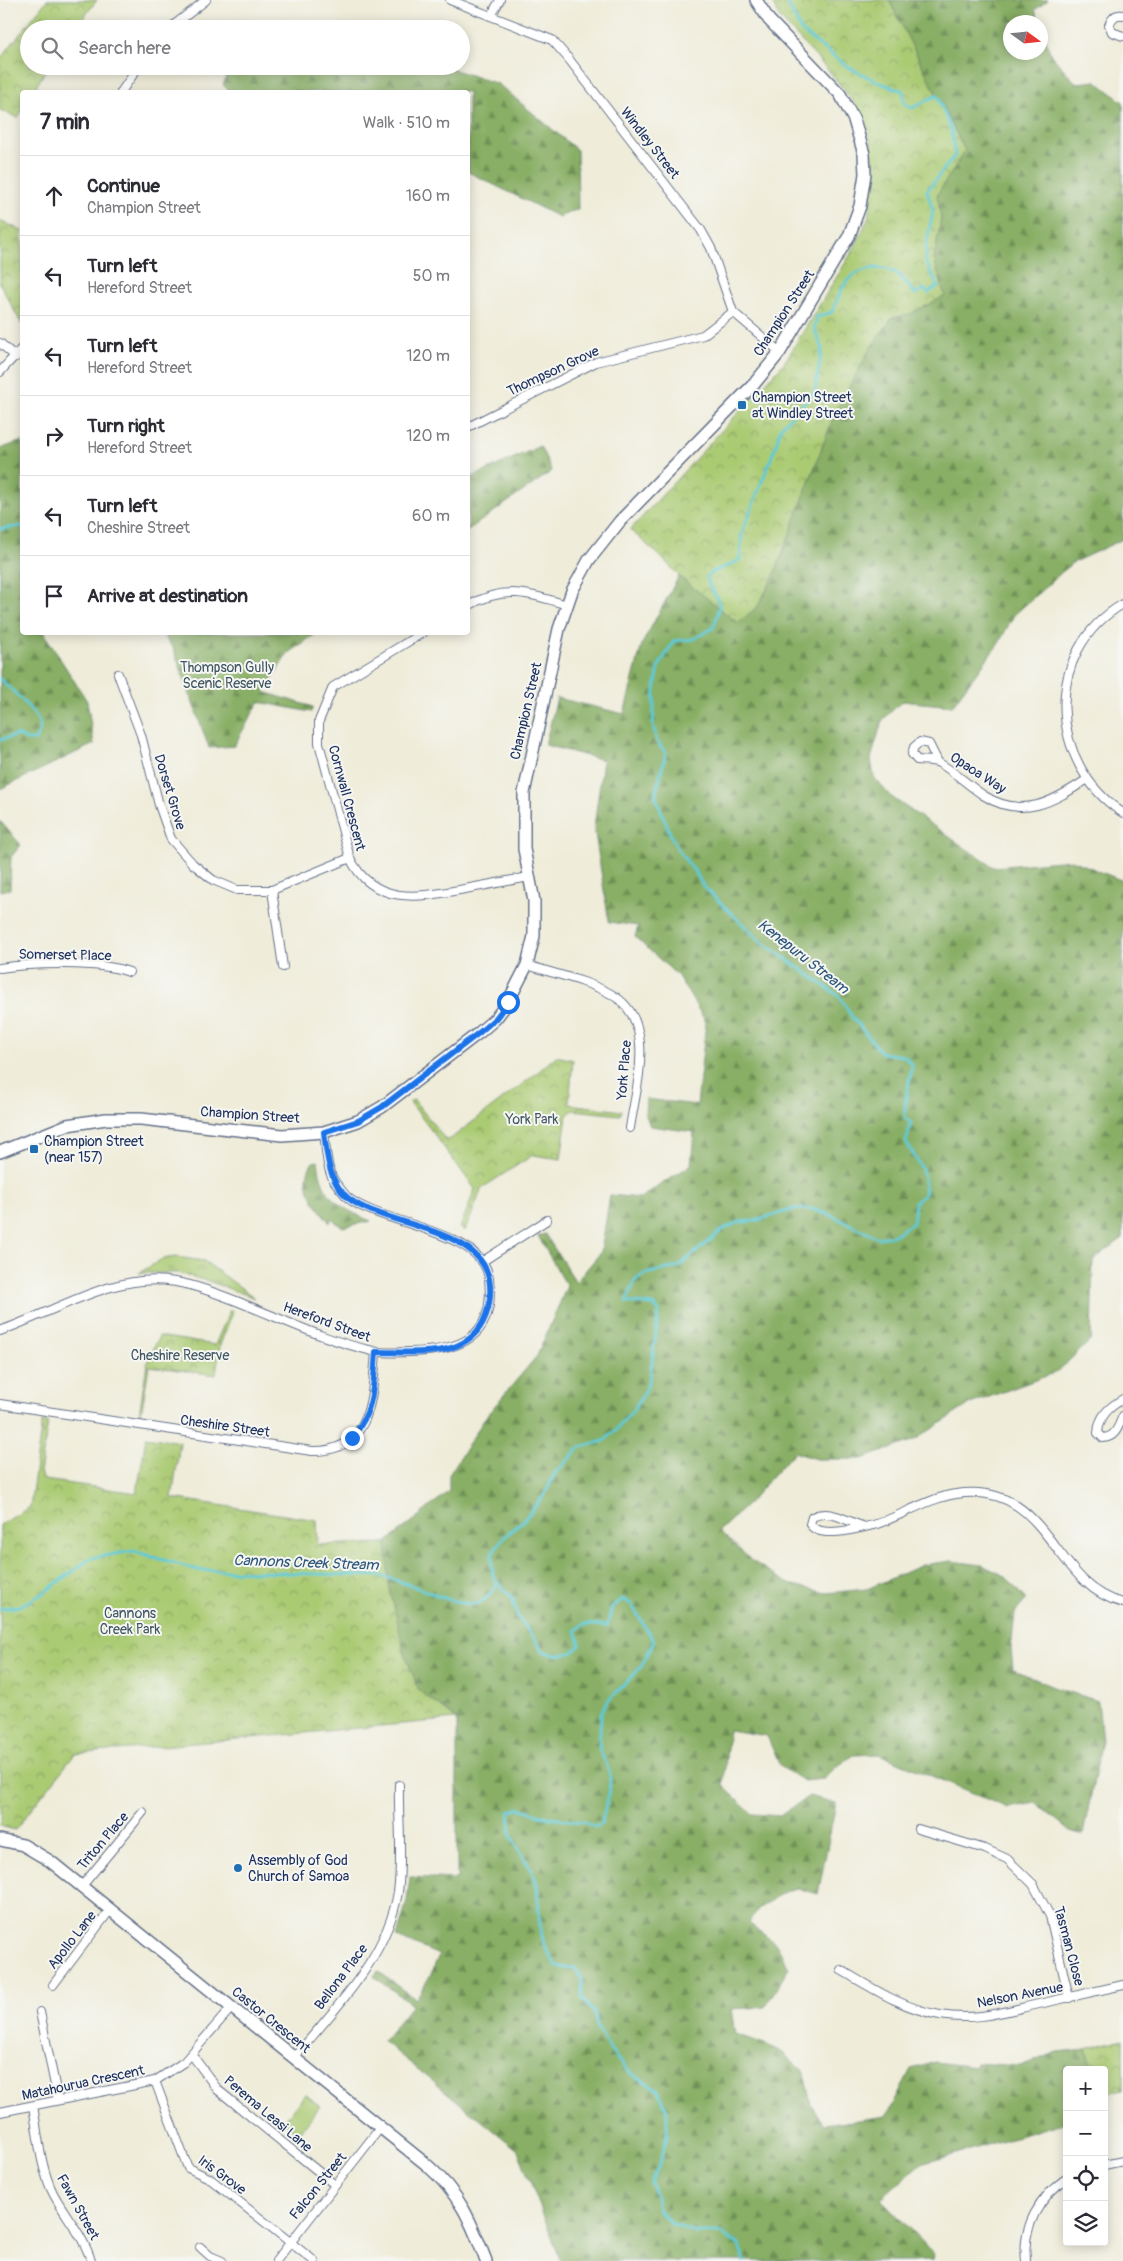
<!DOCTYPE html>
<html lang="en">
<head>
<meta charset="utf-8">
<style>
  body { margin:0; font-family:Pangolin,sans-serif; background:#f7f7f7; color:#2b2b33 }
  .controls { position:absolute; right:15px; bottom:15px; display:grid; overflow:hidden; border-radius:5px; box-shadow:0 2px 12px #0003 }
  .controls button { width:45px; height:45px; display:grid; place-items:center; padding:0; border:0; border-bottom:1px solid #e1e1e2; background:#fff; color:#2b2b33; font:25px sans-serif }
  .compass { position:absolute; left:1003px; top:15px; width:45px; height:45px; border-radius:50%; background:#fff; box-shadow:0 2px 12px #0003; rotate:105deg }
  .stop { position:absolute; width:15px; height:15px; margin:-11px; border:4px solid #1a73e8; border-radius:50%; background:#fff }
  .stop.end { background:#1a73e8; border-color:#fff; box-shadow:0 1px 5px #0008 }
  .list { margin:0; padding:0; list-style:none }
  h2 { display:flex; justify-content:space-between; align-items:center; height:65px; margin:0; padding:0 20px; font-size:21px }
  h2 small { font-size:16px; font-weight:400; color:#7c7c81 }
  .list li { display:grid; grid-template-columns:32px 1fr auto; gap:15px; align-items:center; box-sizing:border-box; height:80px; padding:0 20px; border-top:1px solid #e1e1e2 }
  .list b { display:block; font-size:19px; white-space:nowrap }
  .list p { margin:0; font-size:16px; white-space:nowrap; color:#7c7c81 }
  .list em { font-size:16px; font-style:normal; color:#7c7c81 }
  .icon { flex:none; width:28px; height:28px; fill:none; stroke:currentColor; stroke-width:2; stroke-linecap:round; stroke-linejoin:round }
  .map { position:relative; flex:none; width:1123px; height:2261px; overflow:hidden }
  .search { position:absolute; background:#fff; box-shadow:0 2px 12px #0003; left:20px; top:20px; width:450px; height:55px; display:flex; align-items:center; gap:12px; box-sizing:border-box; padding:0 18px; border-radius:28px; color:#7c7c81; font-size:19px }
  .panel { position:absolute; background:#fff; box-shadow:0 2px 12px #0003; left:20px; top:90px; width:450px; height:545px; border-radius:5px }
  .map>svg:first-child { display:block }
  .grass { fill:url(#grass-tufts); stroke:#637d68 }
  .forest { fill:url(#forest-firs); stroke:#526f62 }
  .park { fill:url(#park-crowns); stroke:#637d68 }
  .garden { fill:#abcb73; stroke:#637d68 }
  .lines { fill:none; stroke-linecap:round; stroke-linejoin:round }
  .stream { stroke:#5dc9d4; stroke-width:3 }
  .street-casing { stroke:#657189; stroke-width:10 }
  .secondary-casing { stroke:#657189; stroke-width:14 }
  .street { stroke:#fff; stroke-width:8 }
  .secondary { stroke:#fff; stroke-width:11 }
  .route { stroke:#1a73e8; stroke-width:6 }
  .poi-dot { fill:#1f6fb2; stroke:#f6f6f2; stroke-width:2 }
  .labels { text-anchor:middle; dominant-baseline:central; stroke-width:4; stroke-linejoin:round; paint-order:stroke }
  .street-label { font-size:14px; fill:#1b2f5e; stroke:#f6f6f2 }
  .poi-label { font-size:14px; fill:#1b2f5e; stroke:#f6f6f2; text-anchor:start }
  .park-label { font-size:14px; fill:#3f5663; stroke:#f6f6f2 }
  .water-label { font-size:15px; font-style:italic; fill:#2c567c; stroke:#f6f6f2 }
</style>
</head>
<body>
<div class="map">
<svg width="1123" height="2261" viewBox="0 0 1123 2261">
  <defs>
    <pattern id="grass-tufts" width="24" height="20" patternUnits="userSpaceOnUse" patternTransform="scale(1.25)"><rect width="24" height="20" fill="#abcb73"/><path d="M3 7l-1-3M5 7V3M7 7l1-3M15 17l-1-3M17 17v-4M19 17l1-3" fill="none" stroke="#8aa562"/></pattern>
    <pattern id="forest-firs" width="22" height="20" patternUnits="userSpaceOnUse" patternTransform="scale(1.25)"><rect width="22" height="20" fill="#88af65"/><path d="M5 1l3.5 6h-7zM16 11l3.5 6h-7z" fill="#6e8f56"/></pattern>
    <pattern id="park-crowns" width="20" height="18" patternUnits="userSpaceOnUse" patternTransform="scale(1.25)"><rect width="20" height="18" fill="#abcb73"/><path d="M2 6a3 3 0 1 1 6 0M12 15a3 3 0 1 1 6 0" fill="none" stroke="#8aa562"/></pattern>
  </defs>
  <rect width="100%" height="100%" fill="#f6f6f2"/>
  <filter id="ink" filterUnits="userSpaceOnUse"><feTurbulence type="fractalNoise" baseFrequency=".02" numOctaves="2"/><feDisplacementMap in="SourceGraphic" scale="10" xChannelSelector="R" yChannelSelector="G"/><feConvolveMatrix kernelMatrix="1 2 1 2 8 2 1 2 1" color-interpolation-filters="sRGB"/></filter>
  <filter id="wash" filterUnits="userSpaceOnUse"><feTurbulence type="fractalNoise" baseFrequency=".0096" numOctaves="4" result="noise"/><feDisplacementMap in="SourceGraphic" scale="20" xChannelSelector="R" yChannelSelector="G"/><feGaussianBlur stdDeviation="1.12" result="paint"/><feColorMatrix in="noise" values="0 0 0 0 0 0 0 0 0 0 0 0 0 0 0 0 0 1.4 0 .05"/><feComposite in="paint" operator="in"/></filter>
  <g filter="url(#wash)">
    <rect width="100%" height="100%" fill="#efecd9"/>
    <!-- grass -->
    <path class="grass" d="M176,1257L204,1261L255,1298L208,1281L178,1273H139L162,1259Z"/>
    <!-- forest -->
    <g class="forest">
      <path d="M889,0H1048L1035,10L1040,22H1010V52H1040L1041,25L1051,55L1076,83L1096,81L1123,102V539L1072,563L1014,615L999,643L952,706L902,701L882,721L871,759L874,777L890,796L993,867L1072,860L1123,881V1238L1093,1260L1091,1340L1057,1372L970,1404L915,1440L862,1459H816L794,1452L746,1506L719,1531L752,1561L789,1584L826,1593L867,1589L922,1565L951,1561L982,1565L1005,1576L1026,1600L1015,1613L1011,1649L1013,1669L1053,1687L1098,1701L1102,1740L1083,1835L1070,1831L1036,1803L1008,1808L879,1754L854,1755L836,1767L824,1779L803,1781L780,1766L767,1736L729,1730L723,1786L753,1814L780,1816L809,1796L836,1803L818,1894L797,1888L786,1891L758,1909L749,1923L776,1944L789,1968L765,2007L731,2009L735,2034C749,2039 765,2043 778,2050C788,2055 792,2065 803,2069L811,2104L824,2125L887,2116L911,2069L935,2062L975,2067L976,2063L1020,2066L1058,2052L1086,2049L1092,2070H1067V2122L921,2164L881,2199L934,2254L933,2261H561L518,2150L383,2041L412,2005L374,1976L378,1971L416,1999L430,1976L439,1955L397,1937L407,1901L410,1877L457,1879V1719L419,1691L404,1651L0,1529L318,1545L386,1543L449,1491V1475L487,1415L537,1356L567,1286L538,1236L545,1234L576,1282L601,1252L610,1195L640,1198L691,1165L694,1132L650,1126L645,1113L646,1099L697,1105L706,1022L678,976L635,937L638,926L609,922L594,827L603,760L545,745L557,698L624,714L642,644L679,576L738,623L758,606L775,573L836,410L873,344L892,318L910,314L945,296L934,259L941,218L937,195L965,151Z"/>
      <path d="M230,66H326L347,79L359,66H443L498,84L577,150L578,209L559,217L468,172V92H231L223,85Z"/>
      <path d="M22,441V632L46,633L45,635L87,701L94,744L0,789V449Z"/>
      <path d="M540,446L552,471L468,530V479Z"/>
      <path d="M162,633H317L288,653L264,692L313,707L311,712L259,702L234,746L209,748L173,648Z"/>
      <path d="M0,821L21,845L11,857L10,889L0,891Z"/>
      <path d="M318,1161C322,1198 339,1207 371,1221L343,1227L331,1219L330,1223C316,1205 297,1184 313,1162Z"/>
    </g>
    <!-- park -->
    <g class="park">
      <path d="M47,0H97L75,29H29V66H48L33,92H22V110L18,118L0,110V59Z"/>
      <path d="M771,0H889L965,151L937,195L941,218L934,259L945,296L910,314L892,318L873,344L836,410L775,573L758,606L738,623L679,576L660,556L630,530L784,363L852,252L868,219L873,180L871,140L855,104L829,71L779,17Z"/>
      <path d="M0,220L22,231V325L0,284Z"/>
      <path d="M556,1056L573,1060L569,1104L622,1111L620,1115L573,1110L567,1115L561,1159L533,1155L482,1188L465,1231L460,1228L475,1189L410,1102L414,1100L445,1139L449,1140L537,1073Z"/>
      <path d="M230,1310L233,1311L220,1345L216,1375L149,1366L141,1415H139L147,1364L159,1336L215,1345Z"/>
      <path d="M42,1422H48L40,1473L44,1480L137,1493L146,1437L180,1442L172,1498L317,1520L318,1545L386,1543L389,1585L404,1651L419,1691L457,1719L75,1754L15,1830L0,1826V1525L30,1507Z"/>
      <path d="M1123,2039V2090L1104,2094V2070H1092L1086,2049Z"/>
    </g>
    <!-- garden -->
    <path class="garden" d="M305,2094L320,2106L298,2134L283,2122Z"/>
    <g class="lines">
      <!-- stream -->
      <g class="stream">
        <path d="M0,529L22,526"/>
        <path d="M0,679C10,688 37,713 40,725C41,730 38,735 35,740H27L18,735L0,740"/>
        <path d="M0,1609L20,1606L42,1594L91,1558L133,1551L198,1570L381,1576C407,1581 453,1606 475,1604C483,1603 494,1591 497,1584"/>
        <path d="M744,2261L739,2245L721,2233H697L672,2224L658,2209L656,2196L651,2182L660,2163L667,2137V2111L663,2100L657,2089L628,2071L613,2054L598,2029L594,2013L582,1999V1980L575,1968L557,1967L544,1945L540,1925L537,1886L534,1875L511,1836L509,1812L519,1808L550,1818L584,1822L595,1827L601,1824L609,1794L610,1780V1773L599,1748L601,1713L606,1703L641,1667L654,1641L631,1604L623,1599L612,1607L607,1626L584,1624L576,1630L580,1645L573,1652L558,1656L543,1651L518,1617L512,1598L494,1579L492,1569V1554L503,1538L524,1520L545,1494L555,1473L581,1447L604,1441L615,1431L634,1409L645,1392L650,1376L659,1311L653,1305L626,1302L635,1281L644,1274L678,1267L722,1230L739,1222L755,1221L794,1209H812L833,1216L878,1238L892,1236L913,1223L915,1202L924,1195C927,1170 918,1163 906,1142L911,1123L905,1117C904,1099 910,1082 912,1064L904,1056L882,1053L852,1017L839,996L759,940L703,886L696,873L680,853L671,836L655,795L666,753L657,742L653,725L655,689L659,666L674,641L694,639L713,628C716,618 723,606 716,596C711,589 709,586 707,577C716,567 730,568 740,559L742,533L775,448L781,427L815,391L822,348L814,328L817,317L832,312C836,302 841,289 847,281C860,266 886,264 900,276C906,281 910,289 916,294L924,289L928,293L938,286L926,263V247L933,211L927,191L955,155L951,130L937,95L912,108L904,103L903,91L878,82L848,67L801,31L786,0"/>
      </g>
    </g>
  </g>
  <g filter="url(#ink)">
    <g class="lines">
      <!-- street casing -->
      <g class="street-casing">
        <g id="street">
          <path d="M450,0L552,40L568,58L701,230L711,248L733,312L780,352"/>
          <path d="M1123,15C1115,14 1112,18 1109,25L1112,32L1123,36"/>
          <path d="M491,16L500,0"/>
          <path d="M169,29L206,0"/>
          <path d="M121,92L139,66"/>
          <path d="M0,343L16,357"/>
          <path d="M0,372L22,348"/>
          <path d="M468,427L596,362L703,335L733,312"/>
          <path d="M1123,604C1042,651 1048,764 1123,813"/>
          <path d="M468,606C503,585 530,593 567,605"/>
          <path d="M424,632L333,687L319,721V743L350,858C374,907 420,897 465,889C486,885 508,881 529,877"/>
          <path d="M118,674L141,735L159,805L171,839L193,864L213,880L237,890H272L350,858"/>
          <path d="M938,762L929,744L920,742L914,747L912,754L917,760C924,761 933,760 939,763C955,772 968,785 983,795C1022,820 1053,802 1086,780"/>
          <path d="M272,890L283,967"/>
          <path d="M527,965C554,974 586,980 611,994C658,1020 636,1086 630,1128"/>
          <path d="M0,968C32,963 100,961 129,972"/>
          <path d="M483,1261L547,1220"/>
          <path d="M0,1331C52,1313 112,1274 168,1281C188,1283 207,1290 226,1297C274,1315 322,1340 373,1351C384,1354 398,1352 409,1352C460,1351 496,1338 489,1279C484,1230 382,1225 348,1198C344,1194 339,1187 335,1182C326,1169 326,1147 324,1132"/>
          <path d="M1123,1399C1109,1407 1099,1416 1098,1433L1103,1438C1116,1437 1118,1427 1123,1416"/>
          <path d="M0,1404L312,1451C372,1452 372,1398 376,1352"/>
          <path d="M865,1527C847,1522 831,1508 812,1517L810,1524C819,1540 861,1528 877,1524C903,1515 929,1498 956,1494C1050,1480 1050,1584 1123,1603"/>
          <path d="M918,1829L985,1849L1007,1859L1033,1884L1050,1916L1069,1998"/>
          <path d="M82,1886L143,1812"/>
          <path d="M841,1970C872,1988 904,2009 940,2015C972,2021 1000,2013 1030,2006C1061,1999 1092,1992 1123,1985"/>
          <path d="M53,1985L110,1910"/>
          <path d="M40,2012L58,2100"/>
          <path d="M192,2055L218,2090L335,2185"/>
          <path d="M294,2058C335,2008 387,1958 398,1892C403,1857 398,1820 399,1785"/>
          <path d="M155,2081L188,2168L209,2178L314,2261"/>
          <path d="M33,2106C38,2134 40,2167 53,2193C65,2216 84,2236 91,2261"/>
          <path d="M0,2112L155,2081L184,2062L232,2007"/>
          <path d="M1104,2165L1123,2161"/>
          <path d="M200,2247L210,2256L222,2261"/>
          <path d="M276,2261L380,2128"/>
          <path d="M1026,2261C1022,2227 1039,2197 1067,2178"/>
        </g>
      </g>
      <!-- secondary casing -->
      <g class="secondary-casing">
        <g id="secondary">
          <path d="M0,1152L67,1125L106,1119H141L282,1135L324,1132L358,1121L382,1107L480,1032L496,1018L508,1002L527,965L534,936V901L524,849V793L559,629L572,591L589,560L620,521L754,384L780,352L849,236L860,206L865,174L864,154L854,120L840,94L769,20L756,0"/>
          <path d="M0,1840L23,1845L50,1861L427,2165C460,2194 471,2221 486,2261"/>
        </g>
      </g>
      <!-- street -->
      <use href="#street" class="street"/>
      <!-- secondary -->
      <use href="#secondary" class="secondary"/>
    </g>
  </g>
  <g class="lines" filter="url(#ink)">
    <!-- route -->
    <path class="route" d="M352,1438C375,1409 373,1387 376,1352C412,1352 464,1360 483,1322C489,1310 491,1298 490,1285C485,1226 386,1228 348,1198C328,1181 327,1155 324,1132L358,1121L382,1107L480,1032L496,1018L508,1002"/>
  </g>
  <!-- markers -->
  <g class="poi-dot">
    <rect x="737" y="400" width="10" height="10" rx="2.5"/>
    <rect x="29" y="1144" width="10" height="10" rx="2.5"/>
    <circle cx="238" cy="1868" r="5"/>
  </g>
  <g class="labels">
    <!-- street labels -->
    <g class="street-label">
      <text transform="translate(650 143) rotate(52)">Windley Street</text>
      <text transform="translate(784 313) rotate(-57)">Champion Street</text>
      <text transform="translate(553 371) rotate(-25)">Thompson Grove</text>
      <text transform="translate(526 711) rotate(-77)">Champion Street</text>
      <text transform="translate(978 773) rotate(33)">Opaoa Way</text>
      <text transform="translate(170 792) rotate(73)">Dorset Grove</text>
      <text transform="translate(347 798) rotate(75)">Cornwall Crescent</text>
      <text transform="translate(65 955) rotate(1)">Somerset Place</text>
      <text transform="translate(624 1070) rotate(-85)">York Place</text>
      <text transform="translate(250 1115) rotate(4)">Champion Street</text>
      <text transform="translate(327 1322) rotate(20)">Hereford Street</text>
      <text transform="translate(225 1426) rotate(8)">Cheshire Street</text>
      <text transform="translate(103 1841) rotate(-50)">Triton Place</text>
      <text transform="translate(72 1940) rotate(-52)">Apollo Lane</text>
      <text transform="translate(1069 1946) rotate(75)">Tasman Close</text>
      <text transform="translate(341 1977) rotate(-53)">Bellona Place</text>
      <text transform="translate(1020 1995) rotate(-11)">Nelson Avenue</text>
      <text transform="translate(271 2020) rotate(39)">Castor Crescent</text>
      <text transform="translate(83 2083) rotate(-12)">Matahourua Crescent</text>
      <text transform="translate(268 2114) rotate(40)">Perema Leasi Lane</text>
      <text transform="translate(222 2175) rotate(36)">Iris Grove</text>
      <text transform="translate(318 2186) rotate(-51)">Falcon Street</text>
      <text transform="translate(78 2207) rotate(61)">Fawn Street</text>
    </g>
    <!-- poi labels -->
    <g class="poi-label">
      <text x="752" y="397">Champion Street<tspan x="752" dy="16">at Windley Street</tspan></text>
      <text x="44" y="1141">Champion Street<tspan x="44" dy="16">(near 157)</tspan></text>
      <text x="248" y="1860">Assembly of God<tspan x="248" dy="16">Church of Samoa</tspan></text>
    </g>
    <!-- park labels -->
    <g class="park-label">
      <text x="227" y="667">Thompson Gully<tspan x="227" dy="16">Scenic Reserve</tspan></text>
      <text x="532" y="1119">York Park</text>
      <text x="180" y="1355">Cheshire Reserve</text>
      <text x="130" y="1613">Cannons<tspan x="130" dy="16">Creek Park</tspan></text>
    </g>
    <!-- water labels -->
    <g class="water-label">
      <text transform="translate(803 957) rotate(38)">Kenepuru Stream</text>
      <text transform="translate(306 1563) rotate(2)">Cannons Creek Stream</text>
    </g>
  </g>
</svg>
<div class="controls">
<button>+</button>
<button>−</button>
<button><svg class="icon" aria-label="locate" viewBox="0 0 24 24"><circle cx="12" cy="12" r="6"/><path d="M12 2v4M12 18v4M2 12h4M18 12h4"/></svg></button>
<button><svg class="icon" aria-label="layers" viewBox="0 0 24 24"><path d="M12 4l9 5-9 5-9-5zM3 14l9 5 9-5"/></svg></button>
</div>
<svg class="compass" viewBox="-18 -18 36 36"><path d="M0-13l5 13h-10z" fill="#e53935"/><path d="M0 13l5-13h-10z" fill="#7c7c81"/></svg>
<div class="stop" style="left:508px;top:1002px"></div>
<div class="stop end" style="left:352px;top:1438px"></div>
<div class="search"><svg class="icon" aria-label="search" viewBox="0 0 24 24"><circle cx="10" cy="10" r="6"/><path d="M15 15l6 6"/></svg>Search here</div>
<section class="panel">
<h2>7 min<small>Walk · 510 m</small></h2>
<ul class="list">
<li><svg class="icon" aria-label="ahead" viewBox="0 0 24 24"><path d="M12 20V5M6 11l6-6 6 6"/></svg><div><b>Continue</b><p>Champion Street</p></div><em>160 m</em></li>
<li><svg class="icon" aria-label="left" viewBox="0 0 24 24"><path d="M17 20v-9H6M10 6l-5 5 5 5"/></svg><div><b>Turn left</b><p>Hereford Street</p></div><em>50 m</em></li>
<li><svg class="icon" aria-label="left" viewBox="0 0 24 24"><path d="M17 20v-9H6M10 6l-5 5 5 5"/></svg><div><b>Turn left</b><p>Hereford Street</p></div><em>120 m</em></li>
<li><svg class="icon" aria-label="right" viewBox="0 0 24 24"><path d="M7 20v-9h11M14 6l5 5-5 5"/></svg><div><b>Turn right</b><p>Hereford Street</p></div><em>120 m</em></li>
<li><svg class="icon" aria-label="left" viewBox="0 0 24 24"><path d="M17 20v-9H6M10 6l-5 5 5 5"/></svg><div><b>Turn left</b><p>Cheshire Street</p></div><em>60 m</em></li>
<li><svg class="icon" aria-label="arrive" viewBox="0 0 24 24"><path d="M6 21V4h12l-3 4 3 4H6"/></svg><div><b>Arrive at destination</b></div></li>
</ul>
</section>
</div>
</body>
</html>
